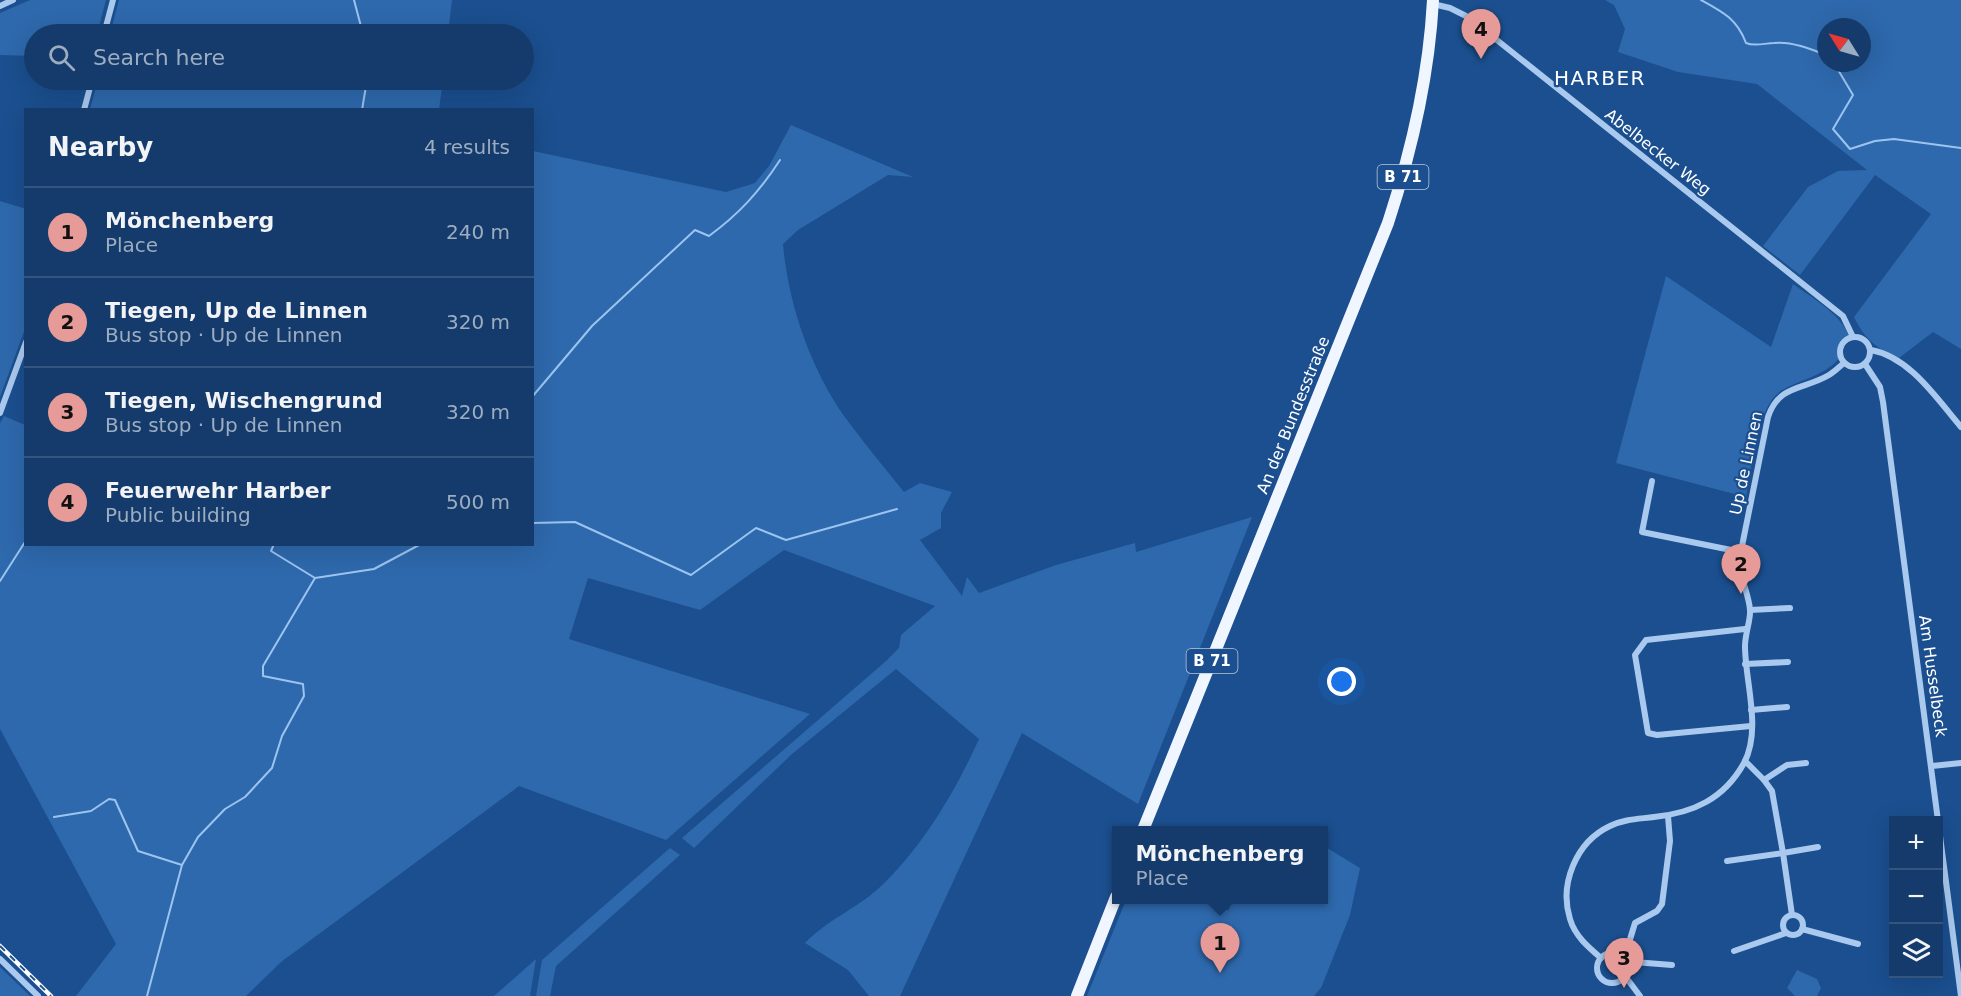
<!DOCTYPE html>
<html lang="en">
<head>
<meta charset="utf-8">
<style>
  body { margin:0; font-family:"DejaVu Sans",sans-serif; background:#1d4271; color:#f1f3f6 }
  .controls { position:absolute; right:18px; bottom:18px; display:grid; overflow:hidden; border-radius:0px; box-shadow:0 6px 24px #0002 }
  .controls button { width:54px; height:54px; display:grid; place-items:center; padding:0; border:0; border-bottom:2px solid #33557e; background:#143b6b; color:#f1f3f6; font:30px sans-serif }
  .compass { position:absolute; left:1817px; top:18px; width:54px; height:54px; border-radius:50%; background:#143b6b; box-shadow:0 6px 24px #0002; rotate:307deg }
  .you { position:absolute; left:1342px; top:682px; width:21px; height:21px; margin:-15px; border:4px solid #fff; border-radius:50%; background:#1a73e8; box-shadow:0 0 0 9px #1a73e833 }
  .badge { display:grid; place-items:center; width:39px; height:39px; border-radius:50%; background:#e69b98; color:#111; font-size:20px; font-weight:700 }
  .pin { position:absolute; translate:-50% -50px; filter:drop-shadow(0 2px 3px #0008) }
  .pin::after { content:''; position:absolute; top:32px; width:21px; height:18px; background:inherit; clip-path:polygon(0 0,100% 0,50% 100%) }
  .popup { position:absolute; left:1112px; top:826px; width:216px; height:78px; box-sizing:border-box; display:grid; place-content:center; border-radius:0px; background:#143b6b; filter:drop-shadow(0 2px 4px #0005); font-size:20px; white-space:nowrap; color:#9dadc1 }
  .popup b { font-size:22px; color:#f1f3f6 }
  .popup::after { content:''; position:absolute; left:50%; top:100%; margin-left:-12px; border:12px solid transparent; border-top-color:#143b6b }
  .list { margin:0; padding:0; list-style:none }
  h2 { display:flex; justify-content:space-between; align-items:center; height:78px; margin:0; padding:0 24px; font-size:26px }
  h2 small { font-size:20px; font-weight:400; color:#9dadc1 }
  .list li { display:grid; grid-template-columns:39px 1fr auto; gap:18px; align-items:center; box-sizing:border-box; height:90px; padding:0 24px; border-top:2px solid #33557e }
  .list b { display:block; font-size:22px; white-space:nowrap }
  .list p { margin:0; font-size:20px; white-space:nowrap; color:#9dadc1 }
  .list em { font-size:20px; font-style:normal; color:#9dadc1 }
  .icon { flex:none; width:33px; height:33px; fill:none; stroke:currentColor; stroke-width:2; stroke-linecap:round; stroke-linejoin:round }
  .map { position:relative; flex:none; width:1961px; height:996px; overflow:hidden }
  .search { position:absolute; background:#143b6b; box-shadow:0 6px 24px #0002; left:24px; top:24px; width:510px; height:66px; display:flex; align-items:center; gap:15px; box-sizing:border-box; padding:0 21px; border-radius:33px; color:#9dadc1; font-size:22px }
  .panel { position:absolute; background:#143b6b; box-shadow:0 6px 24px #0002; left:24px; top:108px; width:510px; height:438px; border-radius:0px }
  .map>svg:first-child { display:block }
  .green { fill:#2e69ad; fill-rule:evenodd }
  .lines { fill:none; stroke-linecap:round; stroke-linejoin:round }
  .stream { stroke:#9cc4f0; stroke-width:2 }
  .street { stroke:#a9c9ee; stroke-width:6 }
  .primary { stroke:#f0f6ff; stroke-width:12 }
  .rail-casing { stroke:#fff; stroke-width:4.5 }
  .rail { stroke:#1b4f8f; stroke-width:2; stroke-dasharray:7; stroke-linecap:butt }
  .labels { text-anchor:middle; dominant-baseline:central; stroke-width:4.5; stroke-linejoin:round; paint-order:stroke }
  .shield { fill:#1b4f8f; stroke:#bbcadd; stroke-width:1.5 }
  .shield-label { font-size:15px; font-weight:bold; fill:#fff }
  .street-label { font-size:16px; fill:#fff; stroke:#1b4f8f }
  .quarter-label { font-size:20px; letter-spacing:1.5px; fill:#fff; stroke:#1b4f8f }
</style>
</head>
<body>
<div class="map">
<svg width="1961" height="996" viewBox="0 0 1961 996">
  <rect width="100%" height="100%" fill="#1b4f8f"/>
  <!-- green -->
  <g class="green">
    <path d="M30,0H106L97,34H34V56L0,55V13Z"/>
    <path d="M119,0H452L448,34H110Z"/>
    <path d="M1605,0H1961V349L1933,332L1899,358C1876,349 1864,338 1854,317L1931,214L1875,175L1800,275L1763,246L1808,187L1838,171L1867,170L1757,84L1678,72L1618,52L1625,29L1614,5ZM1826,27H1862V63H1826Z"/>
    <path d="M98,80H443L439,109H90Z"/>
    <path d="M791,125L913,177L888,175L798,230L783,244C788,303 810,367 844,416C863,442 884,467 904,492L920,483L952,492L941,513V528L920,540L962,596L967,577L979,593L1056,565L1135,543L1136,552L1252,517L1138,804L1022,733L900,996H869L848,970L805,943C827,920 856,909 879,888C922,848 955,792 979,739L896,669L792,754L694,848L682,838L886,661L899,648L901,635L935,606L784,550L700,610L588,578L569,639L810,714L666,840L519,786L281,962L246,996H76L116,944L0,729V423L4,416L25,425L26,544H532L533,151L726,192L755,183L769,166Z"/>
    <path d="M0,201L26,209L25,329L0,397Z"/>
    <path d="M1666,276L1771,347L1793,284C1813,299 1839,312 1849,336L1838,346V360C1822,376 1803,379 1784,389C1756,403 1752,468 1746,497L1616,463Z"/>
    <path d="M1324,846L1360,868L1350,915L1321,988L1314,996H1087L1126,900H1219L1228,911L1233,900H1324Z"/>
    <path d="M670,848L680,855L556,966L550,996H536L542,960Z"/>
    <path d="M536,959L530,996H494Z"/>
    <path d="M0,967L30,996H0Z"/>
    <path d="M1797,970L1817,979L1821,988L1817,996H1795L1787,988Z"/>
  </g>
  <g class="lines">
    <!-- stream -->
    <g class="stream">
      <path d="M354,0L363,34"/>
      <path d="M1701,0C1723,12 1737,19 1746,43C1755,47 1765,43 1774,43C1791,41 1811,49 1826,55"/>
      <path d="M1834,63L1853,95L1833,129L1850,149L1875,141L1894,139L1961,148"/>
      <path d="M362,110L367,80"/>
      <path d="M532,397L592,326L695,230L709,236C739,214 760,191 780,160"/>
      <path d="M532,523L575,522L691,575L756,528L786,540L897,509"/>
      <path d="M274,544L271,551L315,578L374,569L421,544"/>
      <path d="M0,581L25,542"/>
      <path d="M54,817L91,811L109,799L115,800L138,851L182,865"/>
      <path d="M147,996L182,865L198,837L225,809L245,797L272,768L282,736L304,696L303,684L263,676V666L315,578"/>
    </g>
    <!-- street -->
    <g class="street">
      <path d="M1433,4L1450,8L1468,17L1843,316L1853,337"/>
      <path d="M0,6L13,0"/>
      <path d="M104,34L113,0"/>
      <path d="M84,110L92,80"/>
      <circle cx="1855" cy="352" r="15"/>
      <path d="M1871,350C1910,357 1937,399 1961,427"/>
      <path d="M1865,364L1880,387L1883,402L1961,996"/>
      <path d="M0,413L26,342"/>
      <path d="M1652,481L1642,532L1741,552"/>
      <path d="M1750,610L1790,608"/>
      <path d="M1745,629L1646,640L1635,655L1648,733L1657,735L1751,726"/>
      <path d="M1745,664L1788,662"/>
      <path d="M1751,710L1787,707"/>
      <path d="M1745,761L1764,780L1787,765L1806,763"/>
      <path d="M1932,766L1961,763"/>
      <path d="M1727,861L1783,853L1772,791L1764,780"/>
      <path d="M1792,915L1783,853L1818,847"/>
      <circle cx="1793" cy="925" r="10"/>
      <path d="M1802,929L1858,944"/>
      <path d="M1734,951L1786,933"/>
      <circle cx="1612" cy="968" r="15"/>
      <path d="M1601,958C1588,947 1575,936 1570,919C1559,884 1576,842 1610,826C1624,819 1639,819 1654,817C1693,813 1724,799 1744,763C1762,729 1745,682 1745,646C1745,634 1751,619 1750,610C1749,594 1740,579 1739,561L1768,417C1779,384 1804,390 1829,375C1834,372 1839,367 1844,363"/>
      <path d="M0,959L38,996"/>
      <path d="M1624,959L1635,923L1657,911L1662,904L1670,841L1668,816"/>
      <path d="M1627,965L1634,962L1672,965"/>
      <path d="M1625,976L1640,996"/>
    </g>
    <!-- primary -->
    <g class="primary">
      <path d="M1143,830L1388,223C1412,150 1429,77 1433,0"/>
      <path d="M1077,996L1116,897"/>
    </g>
    <!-- rail casing -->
    <g class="rail-casing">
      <path id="rail" d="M0,946L51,996"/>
    </g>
    <!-- rail -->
    <use href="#rail" class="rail"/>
  </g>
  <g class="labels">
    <!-- shield labels -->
    <g class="shield">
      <rect x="1377.5" y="165" width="51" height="24" rx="4.5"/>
      <rect x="1186.5" y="649" width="51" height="24" rx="4.5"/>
    </g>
    <g class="shield-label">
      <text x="1403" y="177">B 71</text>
      <text x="1212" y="661">B 71</text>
    </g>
    <!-- street labels -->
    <g class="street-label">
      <text transform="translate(1658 152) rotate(38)">Abelbecker Weg</text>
      <text transform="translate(1293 415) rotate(-68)">An der Bundesstraße</text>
      <text transform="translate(1746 463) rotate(-78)">Up de Linnen</text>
      <text transform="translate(1933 676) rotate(82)">Am Husselbeck</text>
    </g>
    <!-- quarter labels -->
    <g class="quarter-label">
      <text x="1600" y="78">HARBER</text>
    </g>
  </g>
</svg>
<div class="controls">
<button>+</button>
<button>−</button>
<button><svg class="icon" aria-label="layers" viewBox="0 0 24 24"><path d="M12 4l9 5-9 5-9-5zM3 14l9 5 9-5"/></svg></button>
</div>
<svg class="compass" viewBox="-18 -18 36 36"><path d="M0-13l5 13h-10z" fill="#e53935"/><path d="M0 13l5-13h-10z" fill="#9dadc1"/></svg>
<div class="you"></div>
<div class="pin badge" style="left:1220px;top:973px">1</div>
<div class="popup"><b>Mönchenberg</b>Place</div>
<div class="pin badge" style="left:1741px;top:594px">2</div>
<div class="pin badge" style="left:1624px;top:988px">3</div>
<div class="pin badge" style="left:1481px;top:59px">4</div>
<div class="search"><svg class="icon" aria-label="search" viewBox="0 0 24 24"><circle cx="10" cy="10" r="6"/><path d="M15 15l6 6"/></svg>Search here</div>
<section class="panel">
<h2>Nearby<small>4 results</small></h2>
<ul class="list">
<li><span class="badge">1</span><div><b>Mönchenberg</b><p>Place</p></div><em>240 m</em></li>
<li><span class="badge">2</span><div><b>Tiegen, Up de Linnen</b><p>Bus stop · Up de Linnen</p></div><em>320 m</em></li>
<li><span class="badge">3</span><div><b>Tiegen, Wischengrund</b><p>Bus stop · Up de Linnen</p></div><em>320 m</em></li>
<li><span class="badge">4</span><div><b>Feuerwehr Harber</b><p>Public building</p></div><em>500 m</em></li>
</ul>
</section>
</div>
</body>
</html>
